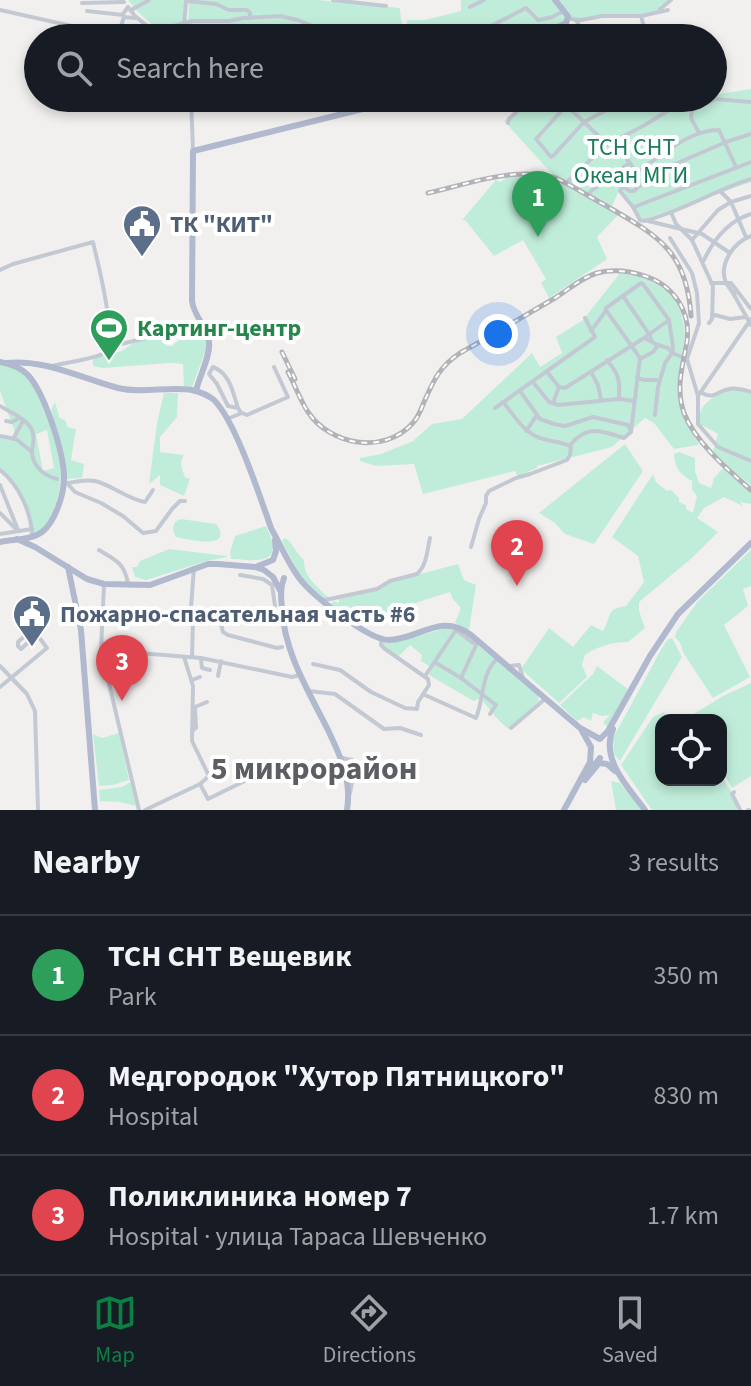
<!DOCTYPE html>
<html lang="en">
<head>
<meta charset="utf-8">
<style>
  body { margin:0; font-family:"Source Sans 3",sans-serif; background:#20242c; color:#f1f3f6 }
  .controls { position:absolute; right:24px; bottom:24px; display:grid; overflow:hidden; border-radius:16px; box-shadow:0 4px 12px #0003 }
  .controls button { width:72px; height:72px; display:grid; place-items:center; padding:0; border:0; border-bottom:2px solid #363941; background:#171b24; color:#f1f3f6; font:40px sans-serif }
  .you { position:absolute; left:498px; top:334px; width:28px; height:28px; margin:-20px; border:6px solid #fff; border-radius:50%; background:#1a73e8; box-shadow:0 0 0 12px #1a73e833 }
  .badge { display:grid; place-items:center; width:52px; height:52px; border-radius:50%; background:#0b8043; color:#fff; font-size:26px; font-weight:700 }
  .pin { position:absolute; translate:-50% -66px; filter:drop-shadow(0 2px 4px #0008) }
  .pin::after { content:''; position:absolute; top:42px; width:28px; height:24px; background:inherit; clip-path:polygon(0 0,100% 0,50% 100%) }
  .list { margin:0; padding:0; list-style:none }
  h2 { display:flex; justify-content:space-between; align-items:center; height:104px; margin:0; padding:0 32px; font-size:34px }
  h2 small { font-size:26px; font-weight:400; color:#9ea1a6 }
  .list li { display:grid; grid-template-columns:52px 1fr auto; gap:24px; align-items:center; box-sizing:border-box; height:120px; padding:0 32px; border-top:2px solid #363941 }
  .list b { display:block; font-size:30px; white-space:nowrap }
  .list p { margin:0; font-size:26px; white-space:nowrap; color:#9ea1a6 }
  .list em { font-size:26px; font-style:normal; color:#9ea1a6 }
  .icon { flex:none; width:44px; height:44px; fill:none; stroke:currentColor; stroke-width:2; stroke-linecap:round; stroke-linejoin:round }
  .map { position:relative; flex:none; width:751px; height:810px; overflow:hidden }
  .search { position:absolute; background:#171b24; box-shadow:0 4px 12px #0003; left:24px; right:24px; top:24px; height:88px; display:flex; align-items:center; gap:20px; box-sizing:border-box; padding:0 28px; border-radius:44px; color:#9ea1a6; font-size:30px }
  .sheet { height:464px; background:#171b24 }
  nav { display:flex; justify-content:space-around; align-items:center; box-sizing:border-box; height:112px; border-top:2px solid #363941; background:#171b24; font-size:22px; color:#9ea1a6 }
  nav a { display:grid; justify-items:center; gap:4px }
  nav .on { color:#0b8043 }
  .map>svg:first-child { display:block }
  .green { fill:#c0edda; fill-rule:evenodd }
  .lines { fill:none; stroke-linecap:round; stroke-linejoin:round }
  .minor { stroke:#c3c9d3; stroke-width:4 }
  .major { stroke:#b0b9cd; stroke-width:6 }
  .rail-casing { stroke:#b2b3b9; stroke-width:5 }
  .rail { stroke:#fff; stroke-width:2; stroke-dasharray:6; stroke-linecap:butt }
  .labels { text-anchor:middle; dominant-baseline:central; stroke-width:8; stroke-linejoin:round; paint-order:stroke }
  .park-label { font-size:24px; fill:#1b7b5c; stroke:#fff }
  .service-label { font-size:24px; font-weight:bold; fill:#4e5e75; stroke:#fff; text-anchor:start }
  .leisure-label { font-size:24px; font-weight:bold; fill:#27864d; stroke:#fff; text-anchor:start }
  .district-label { font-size:32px; font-weight:bold; fill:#5c5e64; stroke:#fff }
</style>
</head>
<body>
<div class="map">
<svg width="751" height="810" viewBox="0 0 751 810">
  <rect width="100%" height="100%" fill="#f2f0ef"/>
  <!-- green -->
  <g class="green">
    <path d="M128,0H184V22L156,28L139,13Z"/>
    <path d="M189,0H318L400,8L401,19L404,31L188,27Z"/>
    <path d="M461,0H555L568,19L535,38H439L438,35L407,32V20H425L461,11Z"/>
    <path d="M557,0H667L668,3L660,5L658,11L640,16H603L582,20L571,17Z"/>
    <path d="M751,89V182L643,220L619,191L612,206L553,175L504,121L529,98H562L566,106L606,144L583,167L607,144L648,124L659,117L613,141L607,142L566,103L564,98H713V95Z"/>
    <path d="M525,172L542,174L619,214L597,237L607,259L549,298L541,283L546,279L523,240L494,256L465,220H462L495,181L493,179L501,182L511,173Z"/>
    <path d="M620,273L647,278L671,294L681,311L685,334L677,391L682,414L699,445L674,449L654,423L645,418L612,447L537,466V468L518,476L515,471L423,494L414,464L376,466L360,461V458L381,454L413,441L432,424L462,419L532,353L540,367L562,353L556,337L583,320Z"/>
    <path d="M197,325L204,333L208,344L192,387L184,386L183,364L170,363L103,368L93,366V358L122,351L136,341L164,334L166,346H172Z"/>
    <path d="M0,365C8,367 17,368 23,374C42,391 60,451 61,476C61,489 56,505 50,517C45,526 42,531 32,533C33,510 15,485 0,469V436L18,441L0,391ZM47,430L54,468L43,471L36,434Z"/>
    <path d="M728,390L744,391L751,394V485L732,470L713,452L718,434L698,423C700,403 711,398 728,390Z"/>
    <path d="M164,393H178L177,417L160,437V452L184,455C179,462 182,469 185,477L190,479L184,496L160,485V475L149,484L157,423Z"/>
    <path d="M55,402L59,416L58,417L66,421L67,427L76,429L71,460L84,464L82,478L66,479V468L51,410Z"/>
    <path d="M625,444L643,471L594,544L565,534L555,523L539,513Z"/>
    <path d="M679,452L695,458V471L699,483L711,488L714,478L725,466L751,492V504L740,502L743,506L724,497L704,508L697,518L718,532L692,558L639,602V611L645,628L628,642C611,642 599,646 585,655L582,665L587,677L559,703L521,669L549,628L573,647L591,625L603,631C612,616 605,609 626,606L644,582L638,556L612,537L653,474L656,482L667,491L671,490L679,498V502L686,505V509L693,513L697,496L692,490V481C680,474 675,469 674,454Z"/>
    <path d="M181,519L216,524L220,530C220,532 221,535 220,537C215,546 185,539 176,537C171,530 172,521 181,519Z"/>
    <path d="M266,526C268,531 273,540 273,546C274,566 244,559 231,559L230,552L235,536Z"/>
    <path d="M285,538C293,542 296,554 304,560C303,577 319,588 329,598L324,599L301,577L282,541Z"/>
    <path d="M169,549L227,556V557L207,561L146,580L135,577L132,567H137L140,561Z"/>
    <path d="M751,550V586L743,589L748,606L724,625L750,677L713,698L684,654L680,643L675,637L676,632L698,601Z"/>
    <path d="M458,564L464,580L476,585L469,630L455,623L461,608L453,599L450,592L368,618L358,614L360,619L358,625L347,617L348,614L336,609L330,604L334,601L339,603V598L377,589L390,582Z"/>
    <path d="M446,628L461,631L538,696L539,701L509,729C497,721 489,708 480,698L474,701L470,699L429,675L432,668L421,661L422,655L410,645L399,656L386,648L383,644V643L397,642Z"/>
    <path d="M672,638L682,657L620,761L614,754L613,738L662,648L668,639Z"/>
    <path d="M597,666L629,690L607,727L603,722L610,715L601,716L593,713L591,721L584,717L577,721L560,705L593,674Z"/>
    <path d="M751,683V776L732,788L721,768V720H691L689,717L723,696Z"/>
    <path d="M664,712L671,720H661V780H721V775L741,807L735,810H652L621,765L653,717Z"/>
    <path d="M119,733L129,780L113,785L99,786L93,734L102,738Z"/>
    <path d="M611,781L620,783L642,810H616Z"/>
    <path d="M129,783H131L136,806L120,802L100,801L99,790L122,787Z"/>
  </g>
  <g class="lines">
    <!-- minor -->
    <g class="minor">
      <path d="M333,0L386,6"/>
      <path d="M186,1L216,4L229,10H247L250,13V18"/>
      <path d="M82,3L124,2"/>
      <path d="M470,7L484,0"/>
      <path d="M660,9L671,0"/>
      <path d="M0,10L112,35H132L149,30L155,31L164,38"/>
      <path d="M87,11L123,15"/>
      <path d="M131,11L133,9L149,0"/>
      <path d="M123,14L128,7L135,16L152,30"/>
      <path d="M641,16L647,38"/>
      <path d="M568,17L572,19L581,20L602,16H641L668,10"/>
      <path d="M576,20L587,38"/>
      <path d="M556,28L560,38"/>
      <path d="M155,31L192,21H229L243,18L280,16L298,20L317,28L405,30"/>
      <path d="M112,35L120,29L124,17L135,18"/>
      <path d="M183,38L186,1"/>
      <path d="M467,38L526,8L538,20L552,17L564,11"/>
      <path d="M635,38L647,35"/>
      <path d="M191,98L193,151"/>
      <path d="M563,98L564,103L607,144L614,141L636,172"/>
      <path d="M571,98L566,101L565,107L536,139L551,157L553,156L584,122L629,98"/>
      <path d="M686,100L692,110L716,99L751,102"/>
      <path d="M692,110L691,118L699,133"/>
      <path d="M508,123L509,119L531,98"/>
      <path d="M614,141L645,125L685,100"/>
      <path d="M736,167L719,130C712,130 702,132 695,135C679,141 626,177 620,191L633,207L640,220L644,221C681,212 715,190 751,179"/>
      <path d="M568,181L607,144"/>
      <path d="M622,186L630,191H634L659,168H666L726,142L751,134"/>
      <path d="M720,191L731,202L746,237"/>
      <path d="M590,192L629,163"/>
      <path d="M634,207L751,162"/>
      <path d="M671,212L676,224L692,240L713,286L712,319L709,323"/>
      <path d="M648,221L702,234L730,253"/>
      <path d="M670,238L692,273L697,293L699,323L687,359L698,396V424L718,447L751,461"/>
      <path d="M692,240L718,210L731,202L751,196"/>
      <path d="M704,260C714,239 728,221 751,214"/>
      <path d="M0,270L13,264L93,242C97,261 120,343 102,354C93,359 64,363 52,366"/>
      <path d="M711,283H731L751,309"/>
      <path d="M733,293C733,293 726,283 726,283C718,264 734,242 751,236"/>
      <path d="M735,293H733L751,325"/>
      <path d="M623,296L649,334L652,341"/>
      <path d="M606,310L640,358L631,431"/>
      <path d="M712,317L715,315L730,319L746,317"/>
      <path d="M591,331L605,312L606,308L641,283L643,284L669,320L673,347L672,353L665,363L658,387L655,415"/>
      <path d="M644,338L669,320"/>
      <path d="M108,347L155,336"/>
      <path d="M640,359L653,352L658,345"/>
      <path d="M607,360C619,375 620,379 619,398"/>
      <path d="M547,372L559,387L565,388L644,338L658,345L668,348L672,353L687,359"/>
      <path d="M591,372L598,385L601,400"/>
      <path d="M637,378L645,380H660"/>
      <path d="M533,382L549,402L558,405L619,399L634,401"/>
      <path d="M520,391L540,419L554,424L565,426L593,417L628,425L631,431"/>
      <path d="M702,393C715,400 717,391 729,389C736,387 744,390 751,392"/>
      <path d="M698,396L751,319"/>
      <path d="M553,403L559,387"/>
      <path d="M0,406C10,412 25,418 31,428C36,438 32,444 32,453C33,467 45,476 57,479"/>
      <path d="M238,408C233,393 230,373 213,367L209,374L217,384L228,406L238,408L241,413"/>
      <path d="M495,408L595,337L585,318"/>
      <path d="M227,419L242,413L247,415L288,397L274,367"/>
      <path d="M6,421L12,422L19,418"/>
      <path d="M526,431L537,415"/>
      <path d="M0,436L16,439L32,452"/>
      <path d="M13,439L23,421"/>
      <path d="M570,445C588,424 601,431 624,438L631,432"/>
      <path d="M0,470C19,485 32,513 32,537"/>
      <path d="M64,482L67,483L75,492L101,503L123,516L143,533L156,531L172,509L180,501H185"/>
      <path d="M67,483C76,482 87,479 95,481C112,485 127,499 145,502L153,490"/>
      <path d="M0,485L18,530"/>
      <path d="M0,513L16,529"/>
      <path d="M0,534L32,529"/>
      <path d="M471,547L479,519L486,503V496L489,491L516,478L530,474L567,460L570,455L571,447C563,441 550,442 540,438C523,432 514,415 503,402"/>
      <path d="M99,550C116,560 124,563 128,583"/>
      <path d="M240,575L263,579L272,585L275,606L273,609L260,610"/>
      <path d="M104,585L101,650L139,810"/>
      <path d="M325,600L377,589L390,581L417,574C427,565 427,551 430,538"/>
      <path d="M193,615L216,616L221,624L223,632L228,635L277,648L282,647"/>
      <path d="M101,650L201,658L292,677L300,675"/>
      <path d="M184,657L193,686L192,741L209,776L200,784"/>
      <path d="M192,657L193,618L191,607L194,568"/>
      <path d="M201,659L202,668L210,670"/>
      <path d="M436,663L461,678L496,705L490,714"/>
      <path d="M313,664L340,670L371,692L405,708L417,709L418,702L429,685L428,679L385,649L381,645L382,639"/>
      <path d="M0,666L27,694L35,711L38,810"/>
      <path d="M509,666L519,665L523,678"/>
      <path d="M218,676L221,661"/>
      <path d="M425,676L456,630L473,643L478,641L461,678"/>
      <path d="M192,680L200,677"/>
      <path d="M0,687L47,648L38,636L31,640L26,635L18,642V646L21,649L31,640"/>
      <path d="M309,691L335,694L384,729L400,728L421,735"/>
      <path d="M425,695L476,718C484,699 481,673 497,659"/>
      <path d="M511,728L545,699"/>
      <path d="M192,731L196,728L195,707L207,702"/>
      <path d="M342,758L352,760L355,764L352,770L345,769"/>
      <path d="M734,792L732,794L740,810"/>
      <path d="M350,793L355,767"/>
      <path d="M145,810L200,784L208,799L255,776"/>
      <path d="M748,810H749"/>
    </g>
    <!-- major -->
    <g class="major">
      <path d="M555,0L567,15"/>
      <path d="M535,38L566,23L568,17"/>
      <path d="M0,362C11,364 20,367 28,375C45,394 65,455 64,481C63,496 55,522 42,532C31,540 13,539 0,542"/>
      <path d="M6,363C46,359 80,378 118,388C142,394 168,386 192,390C200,392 208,395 214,400C236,422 260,497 271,528"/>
      <path d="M196,391C199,377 211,355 209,342C208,328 194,317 192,301L193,151L407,98"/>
      <path d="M272,530C281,546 288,563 299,578C312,595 368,640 389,640C420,639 441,612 471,635L580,728L600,739L608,731L650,656L678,614L751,543"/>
      <path d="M17,539L35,547L87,579L104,584L150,585L208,564H218L255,567L264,570L273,577L281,592"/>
      <path d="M258,566L273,560L276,551L275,540"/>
      <path d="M68,567L81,630L95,810"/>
      <path d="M284,578C280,588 281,598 282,608C284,652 308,690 327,728C340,755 352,779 347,810"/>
      <path d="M613,729C600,759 628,787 645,810"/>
      <path d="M591,769L600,758"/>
      <path d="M585,780L599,763L607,764L615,771"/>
      <path d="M564,810L590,762L591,747L582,731"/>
    </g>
    <!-- rail casing -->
    <g class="rail-casing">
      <g id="rail">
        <path d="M428,193C469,184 514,166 556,178C574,187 592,198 610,208C660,237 687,253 691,316"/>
        <path d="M282,352L295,379"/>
        <path d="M288,372C295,385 300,400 308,412C330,445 383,455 412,424C418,418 421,410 424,402C434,380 439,367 460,353C493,335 524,316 555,298C569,289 581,278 597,273C612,269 630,271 645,276C673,285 691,311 687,341C683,366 675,387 684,413C695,442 728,470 751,490"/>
      </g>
    </g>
    <!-- rail -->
    <use href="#rail" class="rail"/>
  </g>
  <!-- icons -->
  <defs>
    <g id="civic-pin" transform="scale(2)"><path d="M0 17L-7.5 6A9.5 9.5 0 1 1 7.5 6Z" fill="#5c6f8a" stroke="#fff"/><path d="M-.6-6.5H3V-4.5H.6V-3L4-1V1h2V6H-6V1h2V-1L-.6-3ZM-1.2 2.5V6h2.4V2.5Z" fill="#fff"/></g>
    <g id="stadium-pin" transform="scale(2)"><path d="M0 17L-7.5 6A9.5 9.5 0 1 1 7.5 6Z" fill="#2e9e5b" stroke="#fff"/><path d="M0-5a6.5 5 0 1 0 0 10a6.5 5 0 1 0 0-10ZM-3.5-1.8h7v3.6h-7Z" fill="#fff"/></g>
  </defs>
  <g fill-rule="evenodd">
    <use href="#civic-pin" x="142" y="224"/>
    <use href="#stadium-pin" x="109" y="328"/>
    <use href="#civic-pin" x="32" y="614"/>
  </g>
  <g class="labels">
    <!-- park labels -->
    <g class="park-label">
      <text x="631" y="147">ТСН СНТ<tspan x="631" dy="28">Океан МГИ</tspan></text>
    </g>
    <!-- service labels -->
    <g class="service-label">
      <text x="170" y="224">ТК "КИТ"</text>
      <text x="60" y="614">Пожарно-спасательная часть #6</text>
    </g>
    <!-- leisure labels -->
    <g class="leisure-label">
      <text x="137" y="328">Картинг-центр</text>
    </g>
    <!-- district labels -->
    <g class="district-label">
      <text x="314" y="769">5 микрорайон</text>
    </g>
  </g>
</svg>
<div class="controls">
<button><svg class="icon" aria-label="locate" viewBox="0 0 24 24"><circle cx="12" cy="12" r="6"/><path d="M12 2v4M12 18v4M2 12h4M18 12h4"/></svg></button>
</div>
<div class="you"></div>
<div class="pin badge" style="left:538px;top:237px;background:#2e9e5b">1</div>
<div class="pin badge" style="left:517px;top:586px;background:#e0444e">2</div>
<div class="pin badge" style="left:122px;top:701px;background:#e0444e">3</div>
<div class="search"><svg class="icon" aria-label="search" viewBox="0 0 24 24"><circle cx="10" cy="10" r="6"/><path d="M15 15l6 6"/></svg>Search here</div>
</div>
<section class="sheet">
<h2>Nearby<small>3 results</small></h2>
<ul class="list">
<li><span class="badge" style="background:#2e9e5b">1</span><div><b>ТСН СНТ Вещевик</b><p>Park</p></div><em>350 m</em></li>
<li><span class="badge" style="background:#e0444e">2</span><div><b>Медгородок &quot;Хутор Пятницкого&quot;</b><p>Hospital</p></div><em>830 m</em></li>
<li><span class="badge" style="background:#e0444e">3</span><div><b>Поликлиника номер 7</b><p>Hospital · улица Тараса Шевченко</p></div><em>1.7 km</em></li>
</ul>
</section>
<nav>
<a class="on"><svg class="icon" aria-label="map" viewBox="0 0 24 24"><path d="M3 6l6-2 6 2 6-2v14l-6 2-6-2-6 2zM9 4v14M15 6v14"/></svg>Map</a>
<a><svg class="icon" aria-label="directions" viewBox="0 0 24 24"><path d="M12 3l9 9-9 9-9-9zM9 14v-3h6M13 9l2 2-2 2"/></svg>Directions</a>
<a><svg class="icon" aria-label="saved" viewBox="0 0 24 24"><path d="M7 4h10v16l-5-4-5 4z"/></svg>Saved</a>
</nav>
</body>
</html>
